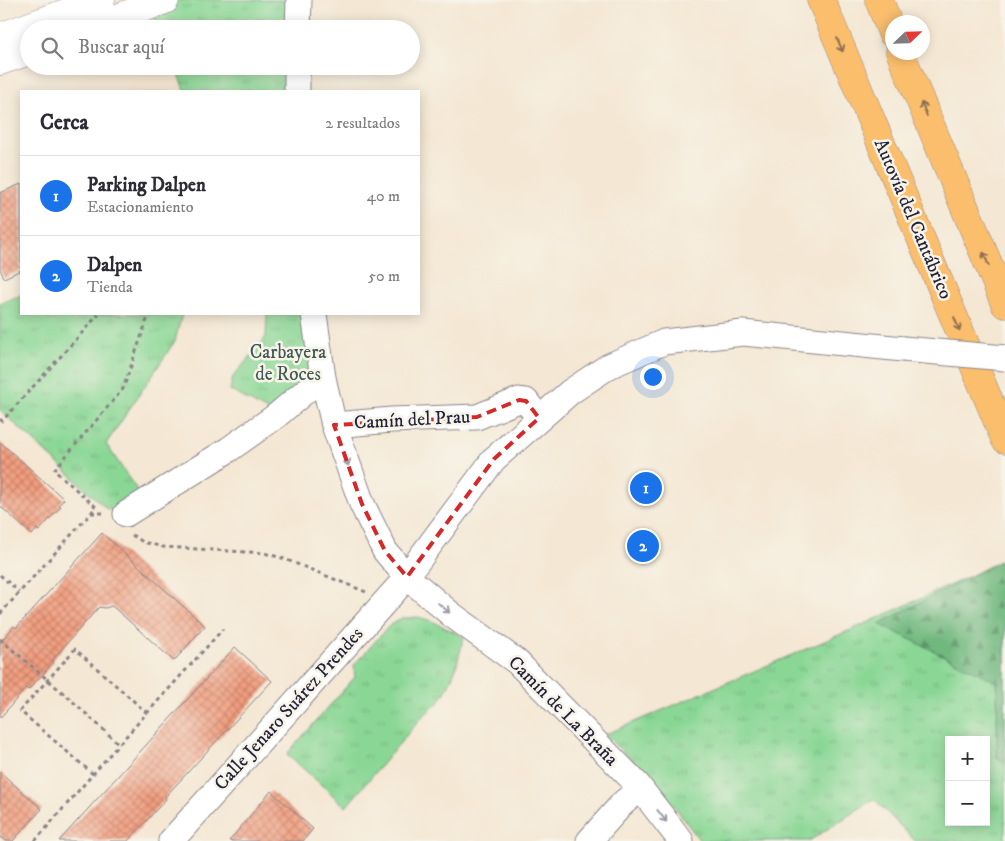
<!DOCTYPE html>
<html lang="es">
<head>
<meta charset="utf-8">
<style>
  body { margin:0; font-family:"IM FELL DW Pica",serif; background:#f2f2f3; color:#2b2b33 }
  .controls { position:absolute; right:15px; bottom:15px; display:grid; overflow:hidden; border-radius:0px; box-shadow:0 2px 12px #0003 }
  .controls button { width:45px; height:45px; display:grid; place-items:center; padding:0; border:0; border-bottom:1px solid #e1e1e2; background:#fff; color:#2b2b33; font:25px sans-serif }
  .compass { position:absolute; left:885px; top:15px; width:45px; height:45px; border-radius:50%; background:#fff; box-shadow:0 2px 12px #0003; rotate:67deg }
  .you { position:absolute; left:652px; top:376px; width:18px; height:18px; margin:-12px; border:4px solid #fff; border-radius:50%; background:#1a73e8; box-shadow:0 0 0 8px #1a73e833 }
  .badge { display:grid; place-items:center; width:32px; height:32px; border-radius:50%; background:#1a73e8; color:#fff; font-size:16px; font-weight:700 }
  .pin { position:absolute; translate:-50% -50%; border:2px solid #fff; box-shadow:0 1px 5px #0006 }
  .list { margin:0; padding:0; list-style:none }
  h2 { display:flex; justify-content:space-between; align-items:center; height:65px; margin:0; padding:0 20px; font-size:21px }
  h2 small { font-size:16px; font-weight:400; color:#7c7c81 }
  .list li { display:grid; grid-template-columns:32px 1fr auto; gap:15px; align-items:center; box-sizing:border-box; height:80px; padding:0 20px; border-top:1px solid #e1e1e2 }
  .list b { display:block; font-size:19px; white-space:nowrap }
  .list p { margin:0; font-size:16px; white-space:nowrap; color:#7c7c81 }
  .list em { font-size:16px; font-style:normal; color:#7c7c81 }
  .icon { flex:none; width:28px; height:28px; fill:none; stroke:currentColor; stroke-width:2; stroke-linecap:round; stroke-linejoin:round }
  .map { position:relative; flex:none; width:1005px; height:841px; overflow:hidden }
  .search { position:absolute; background:#fff; box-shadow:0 2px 12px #0003; left:20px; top:20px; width:400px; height:55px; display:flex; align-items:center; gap:12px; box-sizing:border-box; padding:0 18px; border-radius:28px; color:#7c7c81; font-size:19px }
  .panel { position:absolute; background:#fff; box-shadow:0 2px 12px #0003; left:20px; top:90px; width:400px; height:225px; border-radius:0px }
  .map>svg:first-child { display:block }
  .grass { fill:url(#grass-tufts); stroke:#567c68; fill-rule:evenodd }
  .forest { fill:url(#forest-firs); stroke:#486d5c }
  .building { fill:url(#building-cross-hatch) }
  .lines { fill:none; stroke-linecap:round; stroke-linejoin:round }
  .minor-casing { stroke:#8b8487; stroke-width:27 }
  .tertiary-casing { stroke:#8b8487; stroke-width:29 }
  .motorway-casing { stroke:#8b8487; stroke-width:29 }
  .path { stroke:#8b8487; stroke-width:3; stroke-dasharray:4 4; stroke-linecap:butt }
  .minor { stroke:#fff; stroke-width:25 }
  .tertiary { stroke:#fff; stroke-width:28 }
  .motorway { stroke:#fabe6d; stroke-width:28 }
  .minor-bridge-casing { stroke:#8b8487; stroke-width:27; stroke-linecap:butt }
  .minor-bridge { stroke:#fff; stroke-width:25 }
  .oneway { stroke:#8e7054 }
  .oneway2 { stroke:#9c9ca7 }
  .marked { fill:none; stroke:#d62828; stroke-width:4; stroke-dasharray:10 6; stroke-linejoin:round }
  .labels { text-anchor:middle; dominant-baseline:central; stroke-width:5; stroke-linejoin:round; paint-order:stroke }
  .street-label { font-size:19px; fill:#22223b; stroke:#f7f3e8 }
  .park-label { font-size:19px; fill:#415856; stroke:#f7f3e8 }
</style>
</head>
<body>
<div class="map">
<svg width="1005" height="841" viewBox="0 0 1005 841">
  <defs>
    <pattern id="grass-tufts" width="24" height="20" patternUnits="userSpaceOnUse" patternTransform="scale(1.25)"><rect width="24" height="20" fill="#8ad795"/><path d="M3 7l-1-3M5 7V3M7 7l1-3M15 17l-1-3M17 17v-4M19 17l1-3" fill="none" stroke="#77b881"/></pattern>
    <pattern id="forest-firs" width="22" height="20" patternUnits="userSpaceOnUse" patternTransform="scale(1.25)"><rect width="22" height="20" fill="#6fb87e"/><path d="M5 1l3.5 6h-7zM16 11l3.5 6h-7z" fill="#5b9568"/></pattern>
    <pattern id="building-cross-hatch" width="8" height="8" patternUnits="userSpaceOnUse" patternTransform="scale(1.25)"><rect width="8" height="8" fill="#f29e7f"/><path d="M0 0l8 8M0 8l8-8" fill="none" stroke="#c48069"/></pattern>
  </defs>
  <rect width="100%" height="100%" fill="#f7f3e8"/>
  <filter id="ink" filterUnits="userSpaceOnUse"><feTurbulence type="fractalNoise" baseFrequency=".02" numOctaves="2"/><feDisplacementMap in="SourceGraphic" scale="10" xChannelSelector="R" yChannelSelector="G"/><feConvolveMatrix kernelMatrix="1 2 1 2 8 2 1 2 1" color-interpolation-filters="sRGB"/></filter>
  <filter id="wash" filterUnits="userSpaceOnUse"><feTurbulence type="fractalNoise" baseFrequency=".0096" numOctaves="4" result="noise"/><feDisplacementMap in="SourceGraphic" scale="20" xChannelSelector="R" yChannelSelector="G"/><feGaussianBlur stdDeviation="1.12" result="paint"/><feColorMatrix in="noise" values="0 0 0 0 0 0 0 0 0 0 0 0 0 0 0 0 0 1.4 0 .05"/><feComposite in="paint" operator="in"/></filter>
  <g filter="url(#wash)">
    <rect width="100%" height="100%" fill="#f4e7d3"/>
    <!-- grass -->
    <g class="grass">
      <path d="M165,0H299L298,29H159L150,6Z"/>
      <path d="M175,66H297V91H185Z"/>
      <path d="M21,295V314H182L175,341L106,444L145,502L126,514L107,509L0,410V303Z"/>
      <path d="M267,314H314L323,378L276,416L230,390L233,377L266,337Z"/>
      <path d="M992,566L1005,601V841H915L874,799L809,841H700L655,780L604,735L867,623ZM949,740H986V822H949Z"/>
      <path d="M418,617L432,621L464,637L456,668L447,689L439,702L422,717L346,807L287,754L355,677L354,665L390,625L402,618Z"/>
    </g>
    <!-- forest -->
    <path class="forest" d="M1005,558V765L997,757V682L879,624Z"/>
    <g id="blocks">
      <!-- building -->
      <g class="building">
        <path d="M21,184V270L4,278L0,269V193Z"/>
        <path d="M0,442L64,499L59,505L61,506L39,531L37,529L32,535L0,506Z"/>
        <path d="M102,533L205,626L174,661L112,606L105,608L99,607L52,660L54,661L45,672L28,690L26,688L0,718V643L14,626L16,628Z"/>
        <path d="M235,647L272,681L165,797L166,799L128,841H59Z"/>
        <path d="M0,772L42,809L13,841H6L0,836Z"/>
        <path d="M271,791L313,829L303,841H229Z"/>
      </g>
    </g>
  </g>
  <g filter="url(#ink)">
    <use href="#blocks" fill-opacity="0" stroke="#8b8487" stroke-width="1"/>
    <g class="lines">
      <!-- minor casing -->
      <g class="minor-casing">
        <g id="minor">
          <path d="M298,29L299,0"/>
          <path d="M297,91V66"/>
          <path d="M314,314L323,378L334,425L362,504L385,551L407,577L452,615L517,662L637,784L681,841"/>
          <path d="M334,425L392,420L477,417L519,400L526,401L539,418"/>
          <path d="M126,514L228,450L276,416L315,383L323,378"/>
          <path d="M171,841L400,585L494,459L570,392L609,366L664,342L743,333L903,349"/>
          <path d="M589,841L623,803L640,789"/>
        </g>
      </g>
      <!-- tertiary casing -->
      <g class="tertiary-casing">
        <g id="tertiary">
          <path d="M88,29L165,0"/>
          <path d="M0,37L101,0"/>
          <path d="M0,61L29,51"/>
        </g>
      </g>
      <!-- motorway casing -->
      <g class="motorway-casing">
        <g id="motorway">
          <path d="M821,0L1005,439"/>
          <path d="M879,0L892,33"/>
          <path d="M900,52L1005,304"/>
        </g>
      </g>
      <!-- path -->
      <g class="path">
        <path d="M0,419L2,421L99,314"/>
        <path d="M91,513L96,507L54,470L123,389L149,314"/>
        <path d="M132,535L143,542L163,547L264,553L282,558L366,592"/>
        <path d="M0,575L19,592"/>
        <path d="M0,614L91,513H105"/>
        <path d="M0,639L69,698L119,744L223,629"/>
        <path d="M93,774L20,711L75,649L147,713"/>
        <path d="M35,841L119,744"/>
      </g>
      <!-- minor -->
      <use href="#minor" class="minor"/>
      <!-- tertiary -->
      <use href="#tertiary" class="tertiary"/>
      <!-- motorway -->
      <use href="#motorway" class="motorway"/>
      <!-- minor-bridge casing -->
      <g class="minor-bridge-casing">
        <path id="minor-bridge" d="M903,349L1005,358"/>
      </g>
      <!-- minor-bridge -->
      <use href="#minor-bridge" class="minor-bridge"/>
    </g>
    <!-- one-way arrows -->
    <defs><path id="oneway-shaft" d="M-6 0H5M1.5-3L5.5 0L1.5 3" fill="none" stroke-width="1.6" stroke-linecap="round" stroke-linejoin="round" transform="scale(1.25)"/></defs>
    <g class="oneway">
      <use href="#oneway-shaft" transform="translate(840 45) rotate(67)"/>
      <use href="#oneway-shaft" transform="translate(924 109) rotate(-113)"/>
      <use href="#oneway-shaft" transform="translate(986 259) rotate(-113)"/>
      <use href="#oneway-shaft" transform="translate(957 324) rotate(67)"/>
    </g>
    <g class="oneway2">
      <use href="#oneway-shaft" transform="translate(346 459) rotate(71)"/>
      <use href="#oneway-shaft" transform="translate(444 608) rotate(40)"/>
      <use href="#oneway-shaft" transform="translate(662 816) rotate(52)"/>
    </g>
  </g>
  <!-- marked area -->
  <path class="marked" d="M519,400L526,401L539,418L494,459L407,577L385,551L362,504L334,425L477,417Z"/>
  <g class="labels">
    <!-- street labels -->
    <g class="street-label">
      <text transform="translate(913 219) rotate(67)">Autovía del Cantábrico</text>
      <text transform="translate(412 420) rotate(-3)">Camín del Prau</text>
      <text transform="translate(289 709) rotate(-48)">Calle Jenaro Suárez Prendes</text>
      <text transform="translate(563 711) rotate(45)">Camín de La Braña</text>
    </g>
    <!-- park labels -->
    <g class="park-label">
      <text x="288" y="352">Carbayera<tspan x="288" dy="22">de Roces</tspan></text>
    </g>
  </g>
</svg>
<div class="controls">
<button>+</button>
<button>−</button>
</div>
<svg class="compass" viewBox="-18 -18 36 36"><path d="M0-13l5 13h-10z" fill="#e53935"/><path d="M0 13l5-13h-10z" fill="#7c7c81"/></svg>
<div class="you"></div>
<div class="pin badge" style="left:646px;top:488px">1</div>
<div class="pin badge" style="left:643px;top:546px">2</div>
<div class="search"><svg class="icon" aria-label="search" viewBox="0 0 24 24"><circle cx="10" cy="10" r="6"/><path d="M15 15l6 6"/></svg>Buscar aquí</div>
<section class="panel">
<h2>Cerca<small>2 resultados</small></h2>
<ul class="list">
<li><span class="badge">1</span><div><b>Parking Dalpen</b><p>Estacionamiento</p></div><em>40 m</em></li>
<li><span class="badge">2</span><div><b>Dalpen</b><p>Tienda</p></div><em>50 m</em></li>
</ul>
</section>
</div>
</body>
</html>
